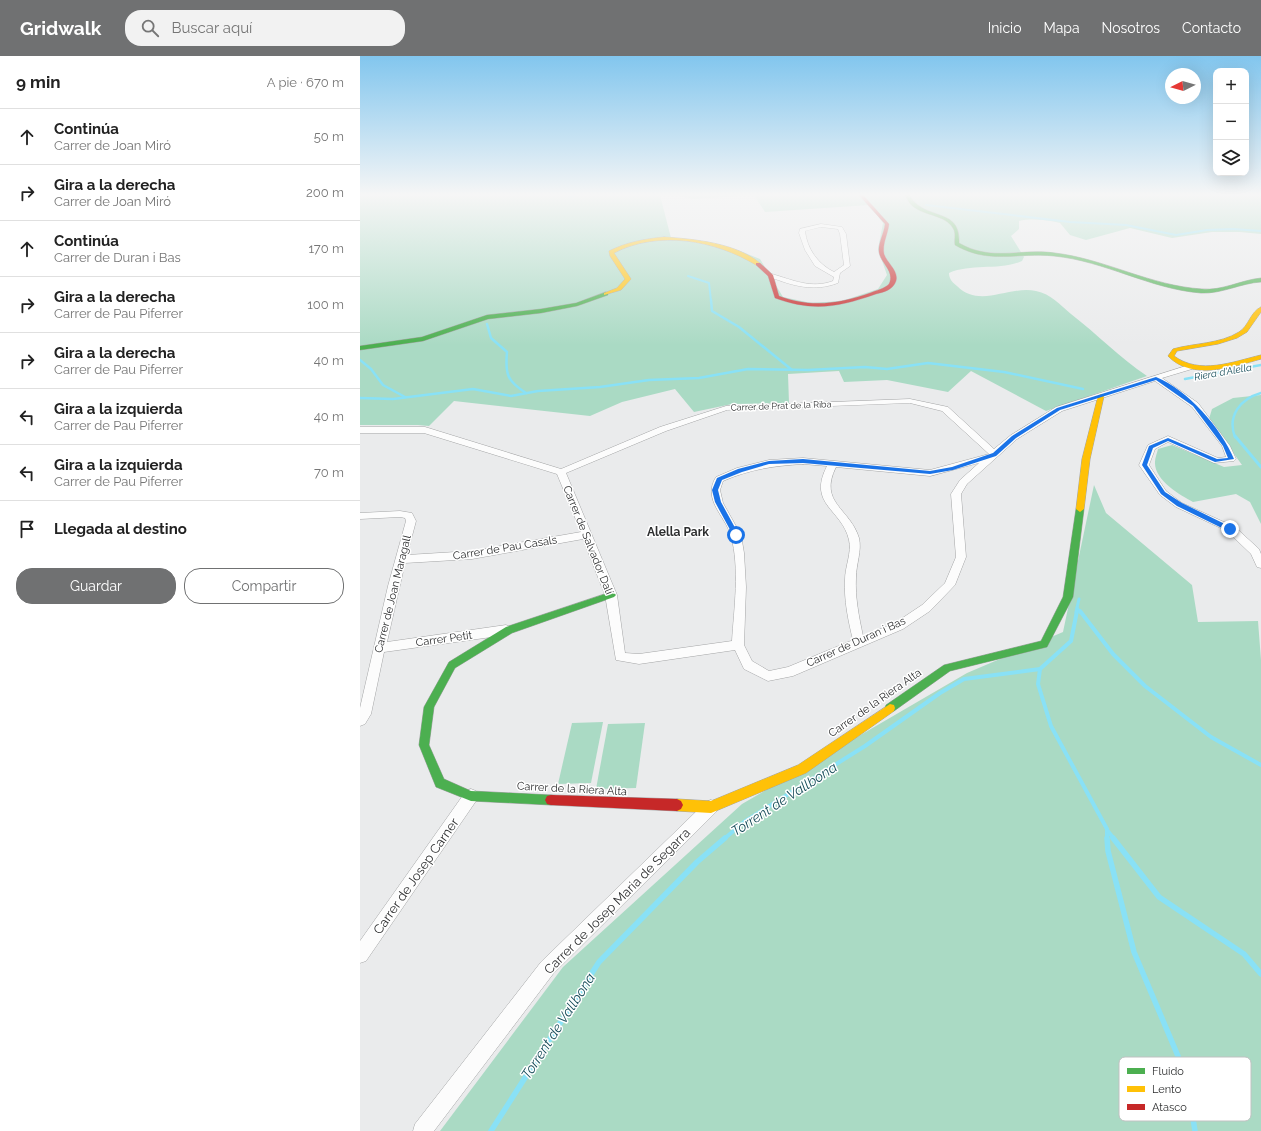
<!DOCTYPE html>
<html lang="es">
<head>
<meta charset="utf-8">
<style>
  body { margin:0; font-family:Raleway,sans-serif; background:#f2f2f2; color:#222 }
  .controls { position:absolute; right:12px; top:12px; display:grid; overflow:hidden; border-radius:8px; box-shadow:0 4px 16px #0002 }
  .controls button { width:36px; height:36px; display:grid; place-items:center; padding:0; border:0; border-bottom:1px solid #e0e0e0; background:#fff; color:#222; font:20px sans-serif }
  .compass { position:absolute; left:805px; top:12px; width:36px; height:36px; border-radius:50%; background:#fff; box-shadow:0 4px 16px #0002; rotate:265deg }
  .stop { position:absolute; width:12px; height:12px; margin:-9px; border:3px solid #1a73e8; border-radius:50%; background:#fff }
  .stop.end { background:#1a73e8; border-color:#fff; box-shadow:0 1px 4px #0008 }
  .list { margin:0; padding:0; list-style:none }
  h2 { display:flex; justify-content:space-between; align-items:center; height:52px; margin:0; padding:0 16px; font-size:17px }
  h2 small { font-size:13px; font-weight:400; color:#767676 }
  .list li { display:grid; grid-template-columns:26px 1fr auto; gap:12px; align-items:center; box-sizing:border-box; height:56px; padding:0 16px; border-top:1px solid #e0e0e0 }
  .list b { display:block; font-size:15px; white-space:nowrap }
  .list p { margin:0; font-size:13px; white-space:nowrap; color:#767676 }
  .list em { font-size:13px; font-style:normal; color:#767676 }
  .actions { display:flex; gap:8px; padding:12px 16px }
  .actions a { flex:1; padding:9px 0; border:1px solid #707172; border-radius:16px; text-align:center; font-size:14px; color:#707172 }
  .actions .main { background:#707172; color:#fff }
  .icon { flex:none; width:22px; height:22px; fill:none; stroke:currentColor; stroke-width:2; stroke-linecap:round; stroke-linejoin:round }
  .map { position:relative; flex:none; width:901px; height:1075px; overflow:hidden }
  header { display:flex; align-items:center; gap:24px; box-sizing:border-box; height:56px; padding:0 20px; background:#707172; color:#fff }
  header strong { font-size:19px }
  nav { display:flex; gap:22px; margin-inline-start:auto; font-size:14px }
  .search { width:280px; height:36px; background:#f2f2f2; display:flex; align-items:center; gap:10px; box-sizing:border-box; padding:0 14px; border-radius:16px; color:#767676; font-size:15px }
  main { display:flex }
  aside { flex:1; background:#fff }
  .map>svg:first-child { display:block }
  .green { fill:#aadac4 }
  .lines { fill:none; stroke-linecap:round; stroke-linejoin:round }
  .stream-far4 { stroke:#89e1f6; stroke-width:2 }
  .stream-far3 { stroke:#89e1f6; stroke-width:2.5 }
  .stream-far2 { stroke:#89e1f6; stroke-width:3 }
  .stream-far1 { stroke:#89e1f6; stroke-width:4 }
  .stream { stroke:#89e1f6; stroke-width:5.5 }
  .street-casing { stroke:#a4a5a6; stroke-width:1 }
  .fast-casing { stroke:#a4a5a6; stroke-width:1 }
  .slow-casing { stroke:#a4a5a6; stroke-width:1 }
  .jam-casing { stroke:#a4a5a6; stroke-width:1 }
  .street { fill:#fcfcfc; fill-rule:evenodd }
  .fast { fill:#4caf50; fill-rule:evenodd }
  .slow { fill:#ffc107; fill-rule:evenodd }
  .jam { fill:#c62828; fill-rule:evenodd }
  .route { fill:#1a73e8 }
  .labels { text-anchor:middle; dominant-baseline:central; stroke-width:3; stroke-linejoin:round; paint-order:stroke }
  .far-street-label { font-size:9px; fill:#2e2f30; stroke:#fff }
  .far-water-label { font-size:10px; font-style:italic; fill:#174d5a; stroke:#fff }
  .street-label { font-size:11px; fill:#2e2f30; stroke:#fff }
  .neighbourhood-label { font-size:12px; font-weight:bold; fill:#2e2f30; stroke:#fff }
  .near-street-label { font-size:13px; fill:#2e2f30; stroke:#fff }
  .near-water-label { font-size:14px; font-style:italic; fill:#174d5a; stroke:#fff }
  .key { fill:#fff; stroke:#c0c1c1; stroke-width:1 }
  .key-label { font-size:11px; fill:#2e2f30 }
</style>
</head>
<body>
<header>
<strong>Gridwalk</strong>
<div class="search"><svg class="icon" aria-label="search" viewBox="0 0 24 24"><circle cx="10" cy="10" r="6"/><path d="M15 15l6 6"/></svg>Buscar aquí</div>
<nav><a>Inicio</a><a>Mapa</a><a>Nosotros</a><a>Contacto</a></nav>
</header>
<main>
<aside>
<h2>9 min<small>A pie · 670 m</small></h2>
<ul class="list">
<li><svg class="icon" aria-label="ahead" viewBox="0 0 24 24"><path d="M12 20V5M6 11l6-6 6 6"/></svg><div><b>Continúa</b><p>Carrer de Joan Miró</p></div><em>50 m</em></li>
<li><svg class="icon" aria-label="right" viewBox="0 0 24 24"><path d="M7 20v-9h11M14 6l5 5-5 5"/></svg><div><b>Gira a la derecha</b><p>Carrer de Joan Miró</p></div><em>200 m</em></li>
<li><svg class="icon" aria-label="ahead" viewBox="0 0 24 24"><path d="M12 20V5M6 11l6-6 6 6"/></svg><div><b>Continúa</b><p>Carrer de Duran i Bas</p></div><em>170 m</em></li>
<li><svg class="icon" aria-label="right" viewBox="0 0 24 24"><path d="M7 20v-9h11M14 6l5 5-5 5"/></svg><div><b>Gira a la derecha</b><p>Carrer de Pau Piferrer</p></div><em>100 m</em></li>
<li><svg class="icon" aria-label="right" viewBox="0 0 24 24"><path d="M7 20v-9h11M14 6l5 5-5 5"/></svg><div><b>Gira a la derecha</b><p>Carrer de Pau Piferrer</p></div><em>40 m</em></li>
<li><svg class="icon" aria-label="left" viewBox="0 0 24 24"><path d="M17 20v-9H6M10 6l-5 5 5 5"/></svg><div><b>Gira a la izquierda</b><p>Carrer de Pau Piferrer</p></div><em>40 m</em></li>
<li><svg class="icon" aria-label="left" viewBox="0 0 24 24"><path d="M17 20v-9H6M10 6l-5 5 5 5"/></svg><div><b>Gira a la izquierda</b><p>Carrer de Pau Piferrer</p></div><em>70 m</em></li>
<li><svg class="icon" aria-label="arrive" viewBox="0 0 24 24"><path d="M6 21V4h12l-3 4 3 4H6"/></svg><div><b>Llegada al destino</b></div></li>
</ul>
<div class="actions"><a class="main">Guardar</a><a>Compartir</a></div>
</aside>
<div class="map">
<svg width="901" height="1075" viewBox="0 0 901 1075">
  <rect width="100%" height="100%" fill="#eaebec"/>
  <!-- green -->
  <g class="green">
    <path d="M0,139H300L311,182L380,195L400,203L423,241L451,247L482,245L518,233L527,219L518,193L523,167L509,149L405,156L394,139L333,143L316,139H303H901V178L880,176H852L812,182L770,172L726,184L710,179L700,167C688,164 671,162 659,165V173L651,180L664,201L662,205C639,215 612,207 589,217C589,223 593,227 597,230C620,253 650,229 676,235C691,238 700,249 711,258C737,278 760,302 787,320L686,355L611,315L588,336L527,324L484,326L479,315L428,318L429,347L372,348L334,356L315,333L262,346L230,360L94,345L69,370L58,369H0Z"/>
    <path d="M901,339V468L890,446L876,438L833,446C820,439 794,424 795,406C795,402 797,397 798,393L812,389L864,411L882,409L849,363L852,353L873,342Z"/>
    <path d="M734,429L746,457L832,529L838,566L898,565L901,604V1075H80L203,911L382,748L607,617L703,576Z"/>
    <path d="M243,666L231,727L198,728L212,667Z"/>
    <path d="M285,667L276,732L236,733L248,668Z"/>
  </g>
  <g class="lines">
    <!-- stream-far4 -->
    <g class="stream-far4">
      <path d="M209,141L216,139"/>
      <path d="M566,149L710,166L766,169L816,179L847,174L873,173L901,175"/>
      <path d="M328,220L349,227L351,245"/>
    </g>
    <!-- stream-far3 -->
    <g class="stream-far3">
      <path d="M351,244L352,255L379,271L432,314"/>
      <path d="M127,268L131,282L147,296C145,318 147,325 166,337"/>
      <path d="M0,304L11,313L23,329L45,341"/>
      <path d="M825,323L901,309"/>
      <path d="M0,342L33,343L113,333L151,340L178,335L240,331L289,324L339,322L388,313L448,314L505,311L527,313L568,307L644,316L723,333"/>
      <path d="M875,381C867,360 880,343 901,337"/>
    </g>
    <!-- stream-far2 -->
    <g class="stream-far2">
      <path d="M875,380L901,411"/>
      <path d="M717,552L720,556"/>
      <path d="M716,556L719,543"/>
    </g>
    <!-- stream-far1 -->
    <g class="stream-far1">
      <path d="M720,555L753,598L785,630L851,681L901,709"/>
      <path d="M680,613L678,628L691,670L747,773V783"/>
      <path d="M747,774L754,783"/>
      <path d="M364,783L384,766L505,690L580,637L604,623L680,613L711,585L717,555"/>
    </g>
    <!-- stream -->
    <g class="stream">
      <path d="M747,782L748,795L774,896L826,1019L835,1075"/>
      <path d="M753,782L799,841L884,898L901,918"/>
      <path d="M131,1075L239,906L337,806L365,782"/>
    </g>
    <!-- street casing -->
    <g class="street-casing">
      <g id="street">
        <path d="M461,168L482,171L486,178L490,210L480,217L478,227C454,236 433,230 410,221L409,220L412,218C433,224 451,233 473,225L474,221L455,210L445,194L439,177L440,173ZM461,171L478,173L480,178L484,209L474,216C458,208 447,193 445,175Z"/>
        <path d="M829,309H832V313L802,322L838,347L870,390L876,403L874,405L854,407L808,386L795,393L789,409L806,435L822,447L875,471L899,493L901,498V512L897,511L891,498L867,475L816,451L800,439L779,409L788,389L808,380L858,402L866,401L862,390L832,351L795,325L702,355L657,383L607,428L601,438L606,501L595,529L570,555L543,573L433,620L408,625L384,613L375,594L279,608L256,604L245,539L223,483L112,503L45,507L27,586L146,569L150,571L152,574L150,577L146,579L24,596L11,658L5,668L0,670V652L28,530L46,465L45,462L40,461L0,463V457L40,455L52,457L56,465L47,499L112,495L221,476L197,418L64,377H0V371H65L201,413L300,371L366,350L550,343L588,351L634,393L651,379L696,351ZM550,347L582,355L629,398L570,414L443,402L409,404L377,412L356,421C342,444 365,459 371,480C380,512 374,553 372,585L279,598L265,597L257,539L206,417L306,375L367,354ZM619,407L600,424L591,438L596,501L585,527L562,549L535,567L503,580C499,561 495,542 496,522C496,508 502,495 499,482C490,452 458,447 476,411L570,420ZM443,408L467,410C447,449 482,453 489,484C492,497 485,510 485,524C484,544 488,564 493,584L428,611L409,615L392,605L384,589L386,531L384,497L381,479L363,447L360,434L363,425C391,413 413,410 443,408Z"/>
        <path d="M111,733L116,735L118,740L116,745L6,905L0,907V885L106,735Z"/>
        <path d="M351,744L356,746L358,751L356,756L193,918L74,1075H53L55,1068L181,906L346,746Z"/>
      </g>
    </g>
    <!-- fast casing -->
    <g class="fast-casing">
      <g id="fast">
        <path d="M545,139H549C565,166 601,150 599,187C632,206 660,192 695,197C745,203 791,230 842,233C862,235 881,224 901,222V226C881,227 862,238 841,237C790,233 745,205 694,200C658,196 629,209 595,189C594,184 596,179 594,174C588,160 568,160 557,153C551,150 548,145 545,139Z"/>
        <path d="M246,236L248,237V239L217,250L181,257L128,263L63,285L0,294V290L62,281L127,259L181,253L216,247Z"/>
        <path d="M720,450L724,453L713,541L687,591L590,615L534,655L530,656L526,655L525,652L526,649L584,609L681,585L703,541L716,453Z"/>
        <path d="M251,536L254,537L256,539L254,541L152,577L95,612L74,651L69,689L84,723L111,735L191,739L195,740L197,744L195,748L191,749L111,745L76,731L59,689L64,651L89,606L146,571Z"/>
      </g>
    </g>
    <!-- slow casing -->
    <g class="slow-casing">
      <g id="slow">
        <path d="M304,181C334,183 377,187 401,208L396,209C355,184 298,174 254,197L271,223L261,234L244,239V237L257,232L265,223L250,200L249,195C267,186 284,183 304,181Z"/>
        <path d="M901,251V256L887,276L877,282L858,288L817,295L814,300C840,319 872,306 901,299V303C872,311 832,325 808,300L813,293C834,287 860,288 879,276C889,270 890,256 901,251Z"/>
        <path d="M741,338L744,340L730,403L724,453L720,456L716,453L722,403L738,340Z"/>
        <path d="M530,648L534,649L535,652L534,655L446,717L351,757L317,755L313,753L311,749L313,745L317,743L351,745L438,709Z"/>
      </g>
    </g>
    <!-- jam casing -->
    <g class="jam-casing">
      <g id="jam">
        <path d="M499,139H503L529,168C528,178 522,188 524,198C527,207 539,215 536,225C533,234 524,236 516,238C479,251 453,256 415,242L408,220L396,209V207H400L413,219L419,240C450,252 479,248 510,237C517,234 524,233 529,228C535,215 521,208 519,196C518,187 524,178 525,168Z"/>
        <path d="M191,739L317,743L321,745L323,749L321,753L317,755L191,749L187,748L185,744L187,740Z"/>
      </g>
    </g>
    <!-- street -->
    <use href="#street" class="street"/>
    <!-- fast -->
    <use href="#fast" class="fast"/>
    <!-- slow -->
    <use href="#slow" class="slow"/>
    <!-- jam -->
    <use href="#jam" class="jam"/>
  </g>
  <!-- sky -->
  <linearGradient id="sky" x2="0" y2="1"><stop stop-color="#82c6ee"/><stop offset="0.48" stop-color="#f6f6f6"/><stop offset="1" stop-color="#f6f6f6" stop-opacity="0"/></linearGradient>
  <rect width="901" height="289" fill="url(#sky)"/>
  <!-- route -->
  <path class="route" d="M796,321C828,334 861,372 874,403L855,406L808,385L793,392L787,409L805,436L822,447L873,472V475H868L817,450L801,438L782,409L789,390L808,382L857,403L868,402L863,390L833,350L796,324L700,354L656,382L636,400L593,414L570,418L443,407L409,408L382,416L362,424L358,434L361,446L379,479L376,481H374L355,446L352,434L357,422L378,413L409,405L443,403L570,415L592,411L633,397L652,380L697,352Z"/>
  <g class="labels">
    <!-- far-street labels -->
    <g class="far-street-label">
      <text transform="translate(421 350) rotate(-2)">Carrer de Prat de la Riba</text>
    </g>
    <!-- far-water labels -->
    <g class="far-water-label">
      <text transform="translate(863 316) rotate(-10)">Riera d'Alella</text>
    </g>
    <!-- street labels -->
    <g class="street-label">
      <text transform="translate(228 484) rotate(68)">Carrer de Salvador Dalí</text>
      <text transform="translate(145 492) rotate(-9)">Carrer de Pau Casals</text>
      <text transform="translate(33 538) rotate(-76)">Carrer de Joan Maragall</text>
      <text transform="translate(84 583) rotate(-8)">Carrer Petit</text>
      <text transform="translate(496 586) rotate(-24)">Carrer de Duran i Bas</text>
      <text transform="translate(515 647) rotate(-35)">Carrer de la Riera Alta</text>
      <text transform="translate(212 733) rotate(3)">Carrer de la Riera Alta</text>
    </g>
    <!-- neighbourhood labels -->
    <g class="neighbourhood-label">
      <text x="318" y="476">Alella Park</text>
    </g>
    <!-- near-street labels -->
    <g class="near-street-label">
      <text transform="translate(56 820) rotate(-55)">Carrer de Josep Carner</text>
      <text transform="translate(257 845) rotate(-45)">Carrer de Josep Maria de Segarra</text>
    </g>
    <!-- near-water labels -->
    <g class="near-water-label">
      <text transform="translate(424 743) rotate(-33)">Torrent de Vallbona</text>
      <text transform="translate(198 970) rotate(-57)">Torrent de Vallbona</text>
    </g>
  </g>
  <!-- legend -->
  <rect x="759" y="1001" width="132" height="64" rx="6" class="key"/>
  <rect x="767" y="1012" width="18" height="6" fill="#4caf50"/>
  <rect x="767" y="1030" width="18" height="6" fill="#ffc107"/>
  <rect x="767" y="1048" width="18" height="6" fill="#c62828"/>
  <g class="key-label">
    <text x="792" y="1019">Fluido</text>
    <text x="792" y="1037">Lento</text>
    <text x="792" y="1055">Atasco</text>
  </g>
</svg>
<div class="controls">
<button>+</button>
<button>−</button>
<button><svg class="icon" aria-label="layers" viewBox="0 0 24 24"><path d="M12 4l9 5-9 5-9-5zM3 14l9 5 9-5"/></svg></button>
</div>
<svg class="compass" viewBox="-18 -18 36 36"><path d="M0-13l5 13h-10z" fill="#e53935"/><path d="M0 13l5-13h-10z" fill="#767676"/></svg>
<div class="stop" style="left:376px;top:479px"></div>
<div class="stop end" style="left:870px;top:473px"></div>
</div>
</main>
</body>
</html>
